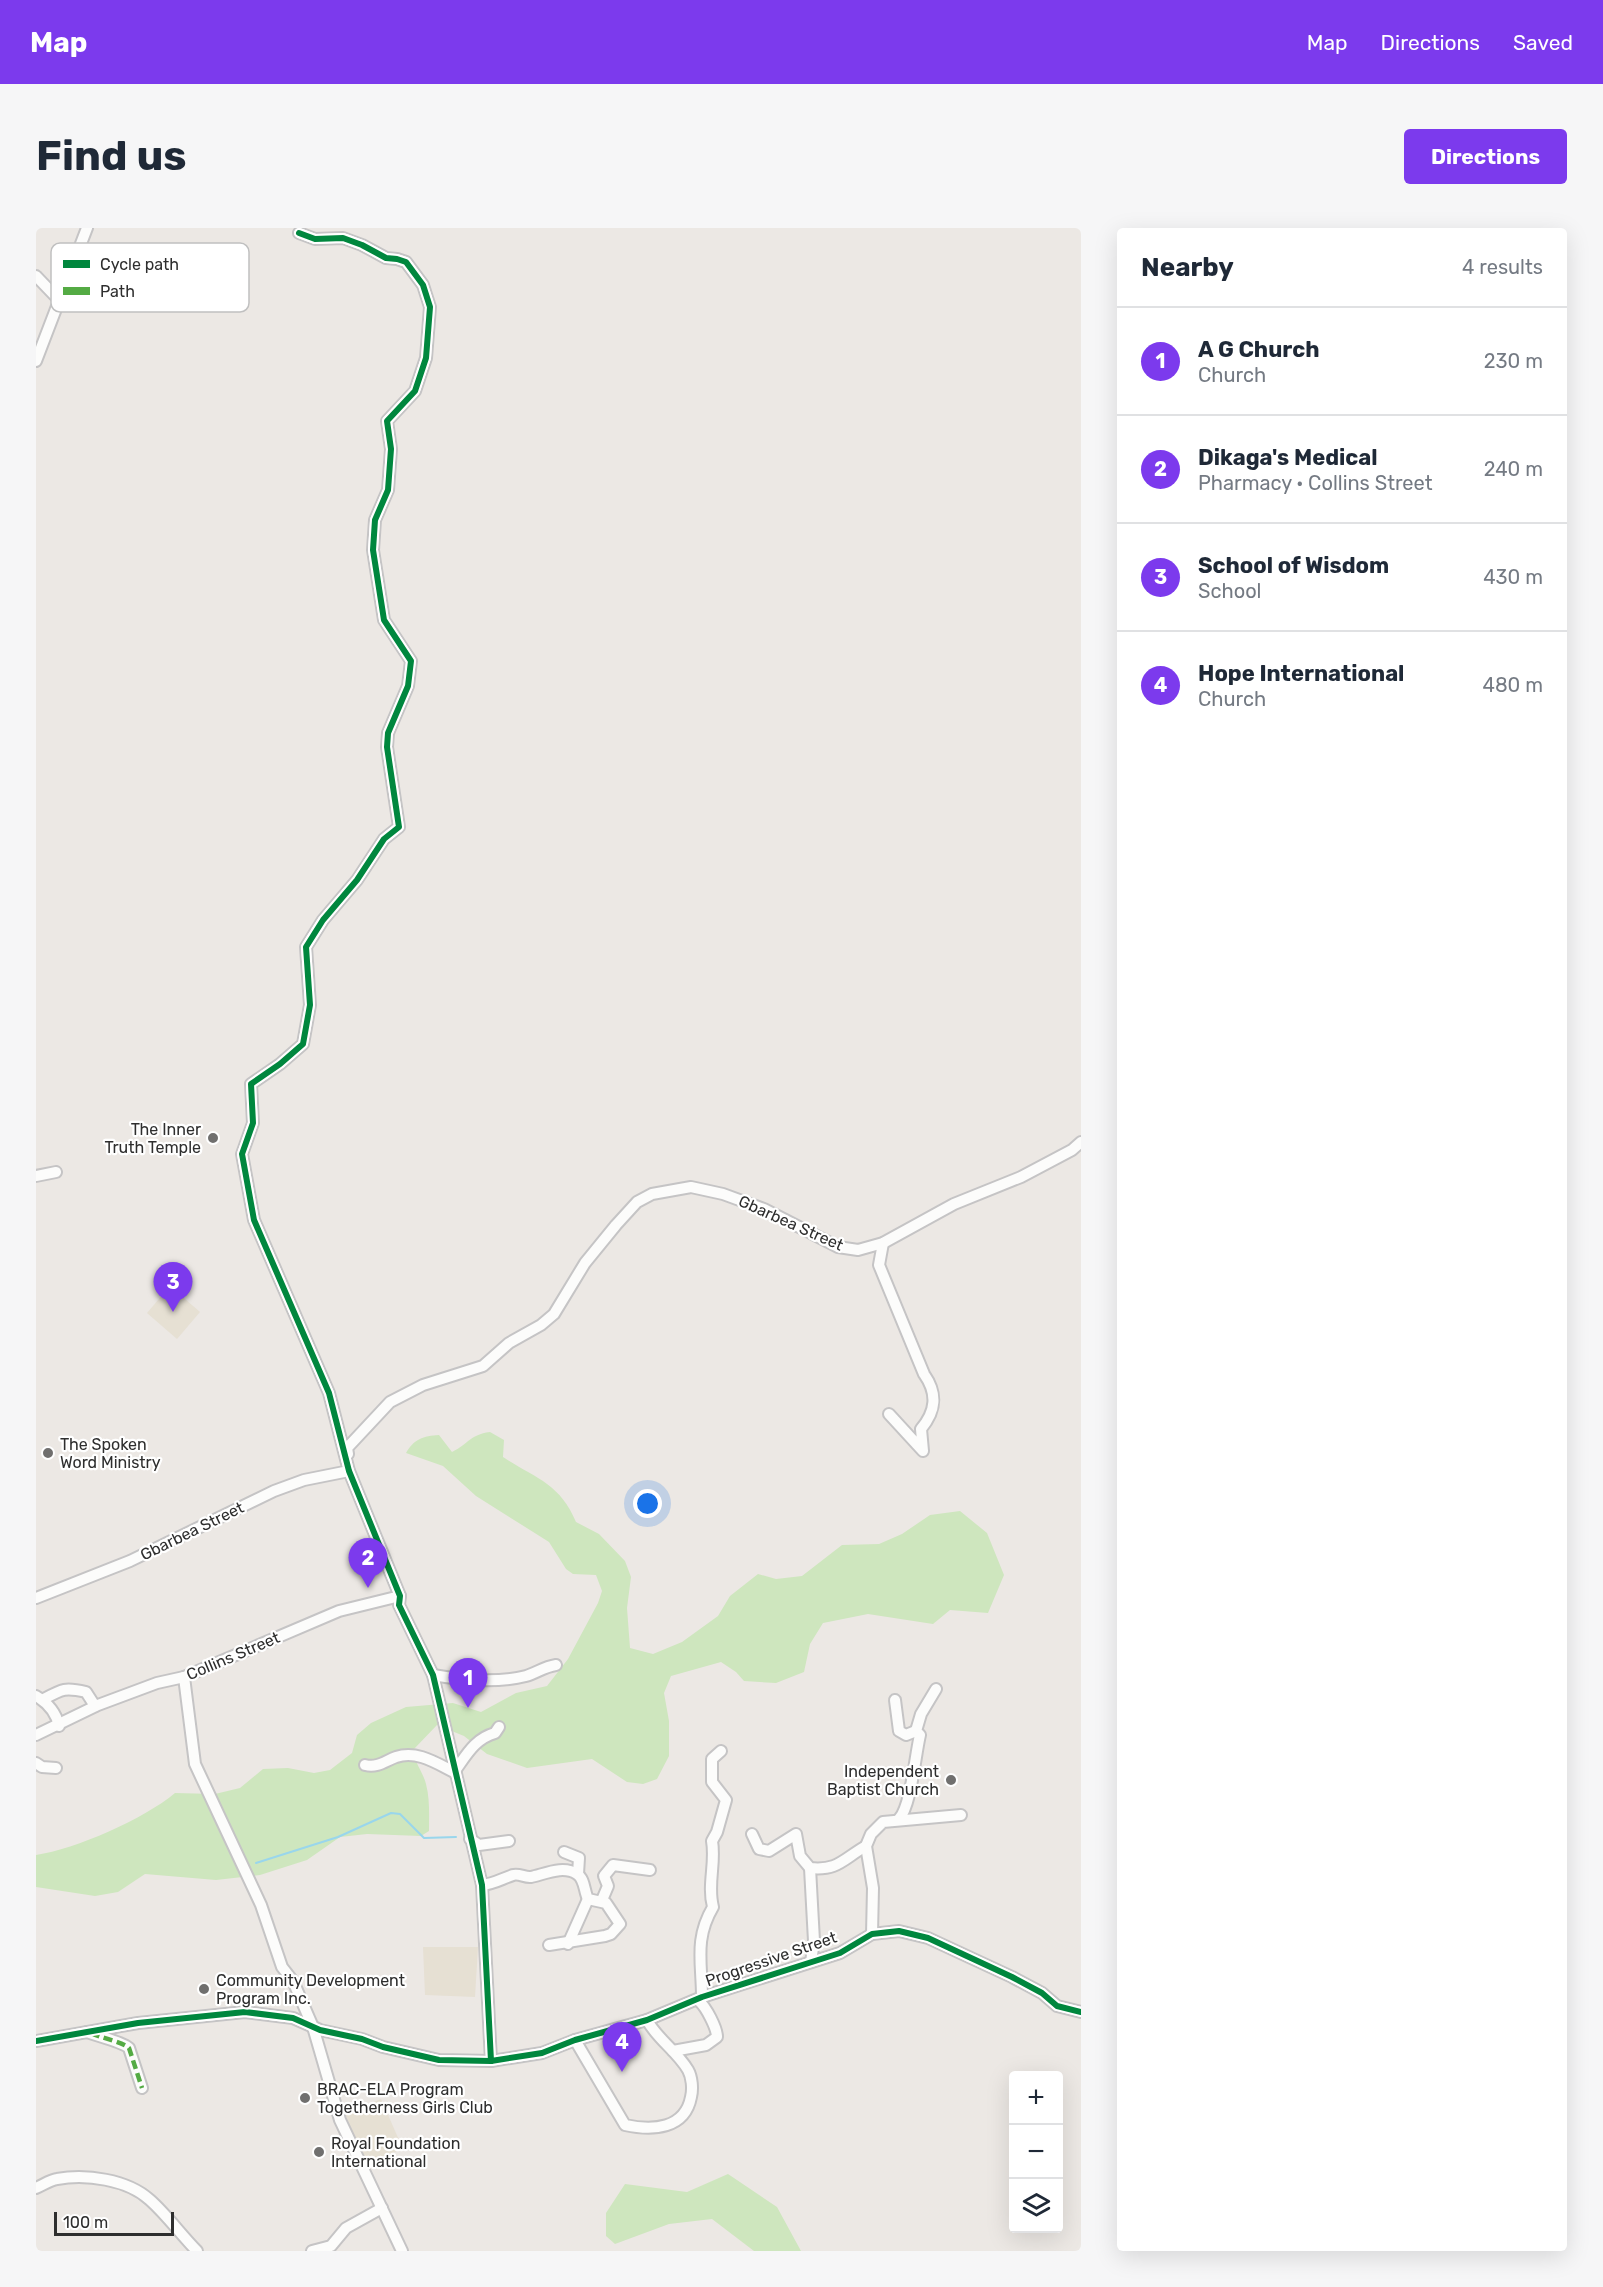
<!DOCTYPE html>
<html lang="en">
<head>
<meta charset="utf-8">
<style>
  body { margin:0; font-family:Rubik,sans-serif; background:#f6f6f7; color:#1f2937 }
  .controls { position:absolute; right:18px; bottom:18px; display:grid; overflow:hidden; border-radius:6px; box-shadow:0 6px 24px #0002 }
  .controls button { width:54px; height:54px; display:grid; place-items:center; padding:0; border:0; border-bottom:2px solid #e0e1e3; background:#fff; color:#1f2937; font:30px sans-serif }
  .scale { position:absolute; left:18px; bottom:15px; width:120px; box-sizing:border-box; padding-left:6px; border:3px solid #2e2e2e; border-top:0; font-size:16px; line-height:21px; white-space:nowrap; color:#2e2e2e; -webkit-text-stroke:4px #fff; paint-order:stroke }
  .you { position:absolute; left:612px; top:1276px; width:21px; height:21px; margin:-15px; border:4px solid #fff; border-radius:50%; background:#1a73e8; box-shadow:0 0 0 9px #1a73e833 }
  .badge { display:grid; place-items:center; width:39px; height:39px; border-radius:50%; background:#7c3aed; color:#fff; font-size:20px; font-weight:700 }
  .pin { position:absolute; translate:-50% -50px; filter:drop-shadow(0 2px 3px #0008) }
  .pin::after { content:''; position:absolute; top:32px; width:21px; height:18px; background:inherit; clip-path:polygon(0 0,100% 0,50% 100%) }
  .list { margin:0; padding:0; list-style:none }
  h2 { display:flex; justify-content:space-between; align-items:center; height:78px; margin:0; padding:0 24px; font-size:26px }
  h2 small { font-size:20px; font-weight:400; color:#747a83 }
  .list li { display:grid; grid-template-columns:39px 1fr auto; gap:18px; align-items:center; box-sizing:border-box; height:108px; padding:0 24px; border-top:2px solid #e0e1e3 }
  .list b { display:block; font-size:22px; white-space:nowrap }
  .list p { margin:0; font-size:20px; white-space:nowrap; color:#747a83 }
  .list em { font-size:20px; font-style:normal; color:#747a83 }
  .icon { flex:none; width:33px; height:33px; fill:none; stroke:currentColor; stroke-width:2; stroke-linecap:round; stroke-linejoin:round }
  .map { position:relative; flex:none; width:1045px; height:2023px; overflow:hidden; border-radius:6px }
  header { display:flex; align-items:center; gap:36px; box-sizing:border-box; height:84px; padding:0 30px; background:#7c3aed; color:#fff }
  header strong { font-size:28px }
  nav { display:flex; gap:33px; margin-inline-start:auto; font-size:21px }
  .intro { display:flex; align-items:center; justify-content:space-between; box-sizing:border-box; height:144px; padding:0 36px }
  h1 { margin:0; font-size:42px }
  .button { padding:15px 27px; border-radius:6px; background:#7c3aed; color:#fff; font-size:21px; font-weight:700 }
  main { display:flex; gap:36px; padding:0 36px }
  aside { flex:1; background:#fff; border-radius:6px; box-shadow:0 6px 24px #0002 }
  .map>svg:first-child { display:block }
  .education { fill:#e6e0d3 }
  .green { fill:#cee6be }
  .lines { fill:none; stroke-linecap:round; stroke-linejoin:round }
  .stream { stroke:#99d6ec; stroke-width:2 }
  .minor-casing { stroke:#c5c4c5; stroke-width:14 }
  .minor { stroke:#fcfcfb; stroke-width:10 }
  .quiet { stroke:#54ab44; stroke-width:4.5; stroke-dasharray:9 4.5; stroke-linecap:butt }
  .cycleway-casing { stroke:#fff; stroke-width:10 }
  .cycleway { stroke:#00873e; stroke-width:6 }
  .poi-dot { fill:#706f6e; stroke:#fff; stroke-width:2 }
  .labels { text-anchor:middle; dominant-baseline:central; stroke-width:4.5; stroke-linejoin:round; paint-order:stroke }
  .poi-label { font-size:16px; fill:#2e2e2e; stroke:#fff; text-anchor:start }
  .street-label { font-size:16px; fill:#2e2e2e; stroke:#fff }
  .key { fill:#fff; stroke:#c0c0c0; stroke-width:1.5 }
  .key-label { font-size:16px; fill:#2e2e2e }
</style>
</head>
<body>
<header>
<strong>Map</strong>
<nav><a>Map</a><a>Directions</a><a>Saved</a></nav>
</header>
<div class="intro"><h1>Find us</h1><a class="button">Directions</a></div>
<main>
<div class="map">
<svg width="1045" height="2023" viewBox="0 0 1045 2023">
  <rect width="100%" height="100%" fill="#ece8e4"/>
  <!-- education -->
  <g class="education">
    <path d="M134,1058L164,1084L141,1111L111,1085Z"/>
    <path d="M387,1719H442L439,1769L389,1767Z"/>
    <path d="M345,1871L367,1921L330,1935L309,1886Z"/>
  </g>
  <!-- green -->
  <g class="green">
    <path d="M454,1204L468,1212L467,1229C499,1250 524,1255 540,1294L563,1306L589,1333L595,1349L591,1380L594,1420L617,1426L646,1414L682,1388L694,1368L722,1346L740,1351L766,1348L806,1317L843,1316L866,1306L894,1287L924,1283L951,1305L968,1347L952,1385L914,1382L897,1396L832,1386L787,1395L774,1416L768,1444L740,1455L708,1453L700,1444L685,1434L635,1448L628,1465L633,1493V1528L621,1551L607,1556L591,1554L556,1531L491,1540L451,1526L428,1508L401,1497L378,1521C379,1538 386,1541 390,1556C394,1571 393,1588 393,1603L385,1608L331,1606L304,1609L271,1632L224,1647L180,1652L109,1646L82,1664L59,1668L0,1659V1627C40,1621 108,1591 139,1565L179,1566L204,1560L227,1541L252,1540L278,1545L294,1542L316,1525L321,1507L335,1495L370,1479L417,1475L445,1484L480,1465L511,1458L532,1431L562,1375L566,1363L560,1347L537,1346L530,1341L513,1314L440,1268L407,1238L370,1225C378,1211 387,1208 403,1207L416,1224C434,1215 433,1207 454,1204Z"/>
    <path d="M692,1946L741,1979L765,2023H718L676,1991L633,1996L579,2016L570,2008V1985L589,1956L651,1964Z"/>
  </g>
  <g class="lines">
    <!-- stream -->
    <path class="stream" d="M220,1635L302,1609L355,1585L364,1586L388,1610L420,1609"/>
    <!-- minor casing -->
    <g class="minor-casing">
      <g id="minor">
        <path d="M263,5L279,11L307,10L326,17L350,30L361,31L370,34L387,57L394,79L390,130L379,163L351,193L355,221L352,262L339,292L337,322L348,392L375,433L372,458L352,505L351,519L363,599L348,611L321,652L287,692L270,719L274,777L267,816L244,836L215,856L217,895L206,926L218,992L293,1165L313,1243L364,1368L363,1377L397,1447L446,1657L455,1833"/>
        <path d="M0,48L24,73"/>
        <path d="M0,133L51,0"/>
        <path d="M0,948L20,944"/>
        <path d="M847,1015L843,1037L888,1146C902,1166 900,1183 885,1201L887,1223L853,1186"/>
        <path d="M312,1226L311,1220L354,1174L387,1157L447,1138L473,1115L505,1097L518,1086L549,1035L580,997L601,974L616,966L655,959L687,966L728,981L802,1019L822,1022L847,1015L918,976L985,949L1036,922L1045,914"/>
        <path d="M0,1370L94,1333L238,1263L268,1252L313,1243"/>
        <path d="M397,1447C425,1452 462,1455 490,1448C501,1445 507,1439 520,1437"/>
        <path d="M148,1449L159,1536L225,1677L246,1739L257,1753L277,1799L304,1892L366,2023"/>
        <path d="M0,1468C12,1475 20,1484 23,1498"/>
        <path d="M8,1471C26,1461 29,1459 50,1464L59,1478"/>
        <path d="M859,1472L863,1503L870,1507L880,1503"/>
        <path d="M0,1507L62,1477L121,1455L148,1449L303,1383L364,1368"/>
        <path d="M0,1535L6,1539L20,1540"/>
        <path d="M329,1537C342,1540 349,1533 360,1529C381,1522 400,1535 418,1544C430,1528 438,1511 459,1505L463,1499"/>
        <path d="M863,1591C875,1578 879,1528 884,1507L880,1503L885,1486L900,1461"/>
        <path d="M716,1606L723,1621L733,1623L760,1606L764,1628L774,1640C802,1643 807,1631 830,1618"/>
        <path d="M434,1611L443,1617L473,1613"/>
        <path d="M528,1624L543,1630L542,1646"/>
        <path d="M774,1640L778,1713L775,1734"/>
        <path d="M446,1657C458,1656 465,1651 477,1647C483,1645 489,1650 495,1649C509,1646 527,1637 541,1646C549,1651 548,1663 552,1671L570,1675L584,1696L575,1706L569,1708L513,1717"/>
        <path d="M566,1672L572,1658L568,1648L577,1637L614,1642"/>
        <path d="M836,1706L837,1660L830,1618L835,1606L847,1594L925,1587"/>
        <path d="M532,1716L552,1671"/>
        <path d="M666,1769C666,1735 658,1711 677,1679C671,1657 680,1635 676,1613L681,1604L690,1572L676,1554V1531L685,1523"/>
        <path d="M51,1804C61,1808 87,1814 93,1820L106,1860"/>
        <path d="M539,1812L589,1897C617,1903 649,1901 655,1869C657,1861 656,1849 652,1842C641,1823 621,1811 611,1792"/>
        <path d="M0,1813L102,1795L209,1784L257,1790L284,1802L326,1811L347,1819L403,1832L455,1833L506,1825L539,1812L611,1792L666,1769L804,1725L836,1706L863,1703L892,1710L976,1749L1006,1765L1021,1778L1045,1784"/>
        <path d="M637,1823L670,1817L681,1809C681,1800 670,1779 663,1773"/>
        <path d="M0,1960C7,1957 14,1952 21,1951C50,1946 91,1951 114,1972C131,1987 145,2007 161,2023"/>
        <path d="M276,2023L295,2018L310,2000L346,1980"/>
      </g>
    </g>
    <!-- minor -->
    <use href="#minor" class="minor"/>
    <!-- quiet -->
    <path class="quiet" d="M55,1805C65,1810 87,1814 93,1820L106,1860"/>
    <!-- cycleway casing -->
    <g class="cycleway-casing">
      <g id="cycleway">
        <path d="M263,5L279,11L307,10L326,17L350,30L361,31L370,34L387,57L394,79L390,130L379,163L351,193L355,221L352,262L339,292L337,322L348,392L375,433L372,458L352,505L351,519L363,599L348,611L321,652L287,692L270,719L274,777L267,816L244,836L215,856L217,895L206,926L218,992L293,1165L313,1243L364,1368L363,1377L397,1447L446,1657L455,1833"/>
        <path d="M0,1813L102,1795L209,1784L257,1790L284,1802L326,1811L347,1819L403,1832L455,1833L506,1825L539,1812L611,1792L666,1769L804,1725L836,1706L863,1703L892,1710L976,1749L1006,1765L1021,1778L1045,1784"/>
      </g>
    </g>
    <!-- cycleway -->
    <use href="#cycleway" class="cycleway"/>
  </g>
  <!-- markers -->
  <g class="poi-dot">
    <circle cx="177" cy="910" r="6"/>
    <circle cx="12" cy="1225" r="6"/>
    <circle cx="915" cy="1552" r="6"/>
    <circle cx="168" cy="1761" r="6"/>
    <circle cx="269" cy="1870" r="6"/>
    <circle cx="283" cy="1924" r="6"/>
  </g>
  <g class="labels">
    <!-- poi labels -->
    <g class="poi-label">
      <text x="165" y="901" text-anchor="end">The Inner<tspan x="165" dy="18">Truth Temple</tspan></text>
      <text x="24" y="1216">The Spoken<tspan x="24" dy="18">Word Ministry</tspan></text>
      <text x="903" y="1543" text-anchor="end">Independent<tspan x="903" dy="18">Baptist Church</tspan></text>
      <text x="180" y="1752">Community Development<tspan x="180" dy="18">Program Inc.</tspan></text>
      <text x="281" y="1861">BRAC-ELA Program<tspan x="281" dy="18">Togetherness Girls Club</tspan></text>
      <text x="295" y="1915">Royal Foundation<tspan x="295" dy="18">International</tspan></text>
    </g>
    <!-- street labels -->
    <g class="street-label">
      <text transform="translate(755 995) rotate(24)">Gbarbea Street</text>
      <text transform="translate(156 1303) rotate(-26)">Gbarbea Street</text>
      <text transform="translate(197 1428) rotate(-23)">Collins Street</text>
      <text transform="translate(735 1731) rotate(-19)">Progressive Street</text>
    </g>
  </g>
  <!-- legend -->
  <rect x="15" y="15" width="198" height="69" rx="9" class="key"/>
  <rect x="27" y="32" width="27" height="8" fill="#00873e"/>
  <rect x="27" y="59" width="27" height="8" fill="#54ab44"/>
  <g class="key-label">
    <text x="64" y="42">Cycle path</text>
    <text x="64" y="69">Path</text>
  </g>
</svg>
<div class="controls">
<button>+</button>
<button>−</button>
<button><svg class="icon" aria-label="layers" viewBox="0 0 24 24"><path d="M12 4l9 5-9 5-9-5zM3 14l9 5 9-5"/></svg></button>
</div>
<div class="scale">100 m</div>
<div class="you"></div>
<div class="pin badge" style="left:432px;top:1480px">1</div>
<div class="pin badge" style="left:332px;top:1360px">2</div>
<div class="pin badge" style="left:137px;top:1084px">3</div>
<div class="pin badge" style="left:586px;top:1844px">4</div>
</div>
<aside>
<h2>Nearby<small>4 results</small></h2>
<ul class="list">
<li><span class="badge">1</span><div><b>A G Church</b><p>Church</p></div><em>230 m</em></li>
<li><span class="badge">2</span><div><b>Dikaga's Medical</b><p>Pharmacy · Collins Street</p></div><em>240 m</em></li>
<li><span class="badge">3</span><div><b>School of Wisdom</b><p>School</p></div><em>430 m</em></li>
<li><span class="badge">4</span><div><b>Hope International</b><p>Church</p></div><em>480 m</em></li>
</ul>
</aside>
</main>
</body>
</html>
